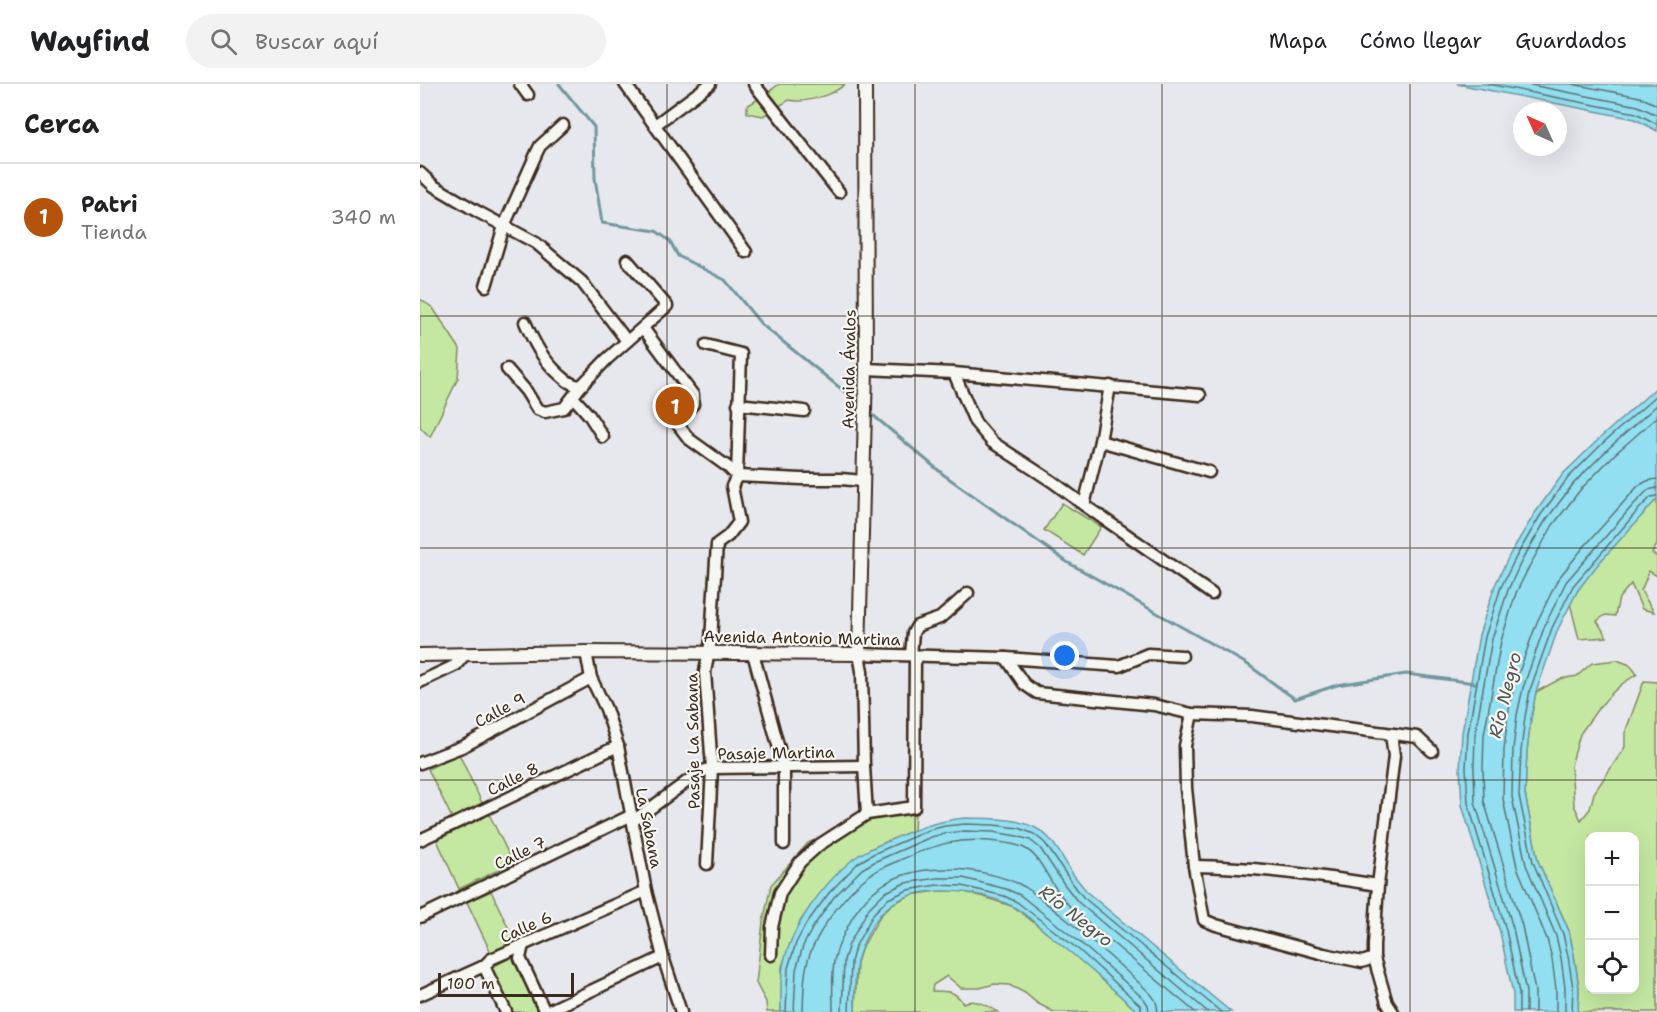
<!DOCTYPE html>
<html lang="es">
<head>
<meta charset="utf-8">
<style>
  body { margin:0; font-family:"Shantell Sans",sans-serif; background:#f2f2f2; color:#202124 }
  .controls { position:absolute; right:18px; bottom:18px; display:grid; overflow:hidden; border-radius:12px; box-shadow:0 6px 24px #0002 }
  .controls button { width:54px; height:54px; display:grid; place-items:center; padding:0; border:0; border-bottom:2px solid #e0e0e0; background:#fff; color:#202124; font:30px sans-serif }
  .compass { position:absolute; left:1093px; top:18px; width:54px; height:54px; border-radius:50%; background:#fff; box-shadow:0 6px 24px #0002; rotate:315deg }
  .scale { position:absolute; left:18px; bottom:15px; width:136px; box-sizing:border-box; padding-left:6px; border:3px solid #3b2a1e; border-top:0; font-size:16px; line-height:21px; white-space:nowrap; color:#3b2a1e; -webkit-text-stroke:4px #f6f6f2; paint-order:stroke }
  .you { position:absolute; left:645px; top:572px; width:21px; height:21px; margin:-15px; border:4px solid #fff; border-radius:50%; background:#1a73e8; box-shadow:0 0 0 9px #1a73e833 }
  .badge { display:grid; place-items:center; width:39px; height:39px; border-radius:50%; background:#b45309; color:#fff; font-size:20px; font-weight:700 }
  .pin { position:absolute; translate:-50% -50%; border:3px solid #fff; box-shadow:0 2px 6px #0006 }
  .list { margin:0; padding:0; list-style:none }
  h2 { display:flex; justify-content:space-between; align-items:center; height:78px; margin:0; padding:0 24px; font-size:26px }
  h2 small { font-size:20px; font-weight:400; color:#757577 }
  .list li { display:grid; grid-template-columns:39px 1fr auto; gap:18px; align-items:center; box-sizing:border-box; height:108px; padding:0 24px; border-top:2px solid #e0e0e0 }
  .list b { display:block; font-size:22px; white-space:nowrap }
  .list p { margin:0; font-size:20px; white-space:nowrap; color:#757577 }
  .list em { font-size:20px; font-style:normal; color:#757577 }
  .icon { flex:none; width:33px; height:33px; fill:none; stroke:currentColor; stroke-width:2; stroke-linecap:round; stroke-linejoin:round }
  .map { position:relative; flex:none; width:1237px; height:928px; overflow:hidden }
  header { display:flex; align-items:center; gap:36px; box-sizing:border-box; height:84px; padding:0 30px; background:#fff; border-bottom:2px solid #e0e0e0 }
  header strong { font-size:28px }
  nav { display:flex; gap:33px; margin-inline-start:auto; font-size:21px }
  .search { width:420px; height:54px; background:#f2f2f2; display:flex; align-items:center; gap:15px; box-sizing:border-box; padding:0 21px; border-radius:33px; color:#757577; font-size:22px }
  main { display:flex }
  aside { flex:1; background:#fff }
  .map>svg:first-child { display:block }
  .green { fill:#c4e8a2; stroke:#808960; stroke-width:1.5; fill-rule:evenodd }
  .water { fill:#91dff1; stroke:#6f979d; stroke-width:1.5 }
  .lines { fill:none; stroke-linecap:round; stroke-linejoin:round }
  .shore { stroke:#5d7272; stroke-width:1.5 }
  .stream { stroke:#6f979d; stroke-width:3 }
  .minor-casing { stroke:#3b2a1e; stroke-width:15 }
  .tertiary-casing { stroke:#3b2a1e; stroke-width:16 }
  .minor { stroke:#f6f6f2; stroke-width:10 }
  .tertiary { stroke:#f6f6f2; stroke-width:12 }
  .grid { fill:none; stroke:#3b2a1e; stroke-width:1.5; stroke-opacity:0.55 }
  .labels { text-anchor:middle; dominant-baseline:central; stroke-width:4.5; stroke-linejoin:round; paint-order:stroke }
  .street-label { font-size:16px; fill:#3b2a1e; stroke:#f6f6f2 }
  .water-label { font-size:18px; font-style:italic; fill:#505753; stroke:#f6f6f2 }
</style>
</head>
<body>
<header>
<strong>Wayfind</strong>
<div class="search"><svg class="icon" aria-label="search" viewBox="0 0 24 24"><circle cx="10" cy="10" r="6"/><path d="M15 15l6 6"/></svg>Buscar aquí</div>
<nav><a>Mapa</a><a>Cómo llegar</a><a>Guardados</a></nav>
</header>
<main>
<aside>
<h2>Cerca<small></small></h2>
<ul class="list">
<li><span class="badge">1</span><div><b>Patri</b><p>Tienda</p></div><em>340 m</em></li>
</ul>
</aside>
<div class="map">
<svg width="1237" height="928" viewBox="0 0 1237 928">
  <rect width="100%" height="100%" fill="#e7e7ee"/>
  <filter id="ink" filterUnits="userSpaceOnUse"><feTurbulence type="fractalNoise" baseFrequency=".0167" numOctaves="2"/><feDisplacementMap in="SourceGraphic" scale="12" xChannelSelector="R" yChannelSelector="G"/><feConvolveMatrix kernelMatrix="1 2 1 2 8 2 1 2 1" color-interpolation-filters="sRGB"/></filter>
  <g filter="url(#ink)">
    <!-- green -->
    <g class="green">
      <path d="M359,0H425C414,11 384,20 369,16L343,32L327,29V22L342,13Z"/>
      <path d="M0,215L13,224L40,265L38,294L10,353L0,343Z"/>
      <path d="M1237,415V461L1232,469L1237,473V492L1229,487L1221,507L1234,528L1222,525L1211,500L1199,514L1195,532L1185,531L1177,537L1187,553L1159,555L1150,519C1170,484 1208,445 1237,415Z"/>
      <path d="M642,419L681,443L663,471L624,446Z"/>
      <path d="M1197,576L1210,581L1217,590L1202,600L1192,609L1177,626L1160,650L1151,682L1154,721L1161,736L1170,725L1174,709L1205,663V649L1224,597L1237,598V928H1158L1159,904L1154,871L1149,847L1118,777L1105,710L1107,667L1111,634L1116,608L1140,595L1157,592L1172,579ZM1170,752H1214V906H1170Z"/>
      <path d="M39,670L63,721L32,734L8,685Z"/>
      <path d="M495,727L494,746L450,765L434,775L404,805L381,836L371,857L362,883L361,928H347L346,918L336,899L343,838L351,801L388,759L434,740Z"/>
      <path d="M69,730L93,779L39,805L17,756Z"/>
      <path d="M71,807L96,860L72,871L47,818Z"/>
      <path d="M517,807H540L564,813L594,823L655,871L718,928H634L617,919L605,909L589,901L574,900L560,904H541L527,892L513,901L512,907C527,908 534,905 543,919C555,914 567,921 578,928H435L437,879L441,866L460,832L472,820L491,811Z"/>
      <path d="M94,872L119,925L113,928H91L70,884Z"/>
    </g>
    <!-- water -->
    <g class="water">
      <path d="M1037,0H1237V47L1215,35Z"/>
      <path d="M1237,303V415L1179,479L1158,506L1138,545L1116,608L1111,634L1107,667L1105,710L1118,777L1149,847L1154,871L1159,904L1158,928H1093V910L1080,848L1042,721L1040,684L1042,649L1059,551L1075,501L1090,470L1115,429L1143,390L1180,354Z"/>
      <path d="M545,734C572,735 609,732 629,754C639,765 645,778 653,790C657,796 663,802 668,809L811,928H718C689,901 659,875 628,850C617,841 605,829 592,822C560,806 503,799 472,820C455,831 442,858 437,878C434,894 435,912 435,928H361C361,913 360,896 363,882C371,843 402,801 433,775C442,768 455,763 466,758C493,746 515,737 545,734Z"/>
    </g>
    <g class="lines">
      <!-- shore -->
      <g class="shore">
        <path d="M1068,0L1216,29L1237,40"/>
        <path d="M1106,0L1218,22L1237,31"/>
        <path d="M1152,0L1220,13L1237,21"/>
        <path d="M366,928L368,884L376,859L386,840L409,809L438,779L453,770L509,746L525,742L545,740L574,741L599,744L614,750L625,759L650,796L663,813L801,928"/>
        <path d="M374,928L376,886L383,862L393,843L414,813L442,785L456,777L511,753L527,749L545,747L573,748L597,752L610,756L620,764L644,800L658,818L788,928"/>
        <path d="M383,928C384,906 383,885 392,865C402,841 427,808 447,793C457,785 469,781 480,776C515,761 539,752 578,758C587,759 596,760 604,764C619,771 626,791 635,803C640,811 646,818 652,825L775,928"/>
        <path d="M413,928C413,911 411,890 415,873C418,861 423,851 429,840C450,798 485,784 530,785C552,785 585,792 605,803C617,811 629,822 641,831C672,856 701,882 730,909L736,917L738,928"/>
        <path d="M422,928L424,876L429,860L449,824L464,809L485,799L517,794H543L586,805L600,811L663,861L724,915L728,921L729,928"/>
        <path d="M429,928L431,878L435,863L454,829L468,815L488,806L517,801L542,802L584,812L597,818L659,866L720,921L722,928"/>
        <path d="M1099,928V909L1086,846L1048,719L1046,684L1048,649L1065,553L1081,503L1096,473L1120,432L1148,394L1184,358L1237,311"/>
        <path d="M1106,928V908L1093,844L1055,718L1054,684L1055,650L1072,555L1088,506L1102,476L1126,436L1154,399L1189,364L1237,321"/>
        <path d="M1115,928V907L1102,842L1064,717L1063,684L1064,651L1081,557L1096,509L1110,481L1133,441L1161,405L1195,370L1237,333"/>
        <path d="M1136,928V905L1132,875L1127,855L1097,783L1083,715L1084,666L1088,630L1094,602L1117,538L1138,495L1163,464L1218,402L1227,397L1237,395"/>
        <path d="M1145,928V904L1141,874L1136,852L1106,781L1092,713L1093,666L1097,631L1103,604L1125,541L1146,498L1214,420L1228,406L1237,404"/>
        <path d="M1152,928L1153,904L1148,872L1143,850L1113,778L1099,712L1101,667L1105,633L1110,606L1132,544L1153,502L1219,425L1231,413L1237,412"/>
      </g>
      <!-- stream -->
      <g class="stream">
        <path d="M139,0L174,43L175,94L182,139L236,147L250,157L258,172L305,196L341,240L435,316"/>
        <path d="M454,332L524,391L647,478L827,580L875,615L917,601L986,590L1055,599"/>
      </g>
      <!-- minor casing -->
      <g class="minor-casing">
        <g id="minor">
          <path d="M100,0L108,11"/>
          <path d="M205,0L326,168"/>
          <path d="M334,0L419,108"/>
          <path d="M235,41L290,0"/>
          <path d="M0,89L14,102L58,128L116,159L162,198L207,257"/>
          <path d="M66,202L84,142L117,68L120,62L143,41"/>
          <path d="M105,238C114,259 123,276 140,291C147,297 151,301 161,302"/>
          <path d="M223,244L273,311V320L256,338L269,355L308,383L317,392L381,395H421L443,397"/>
          <path d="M286,261L321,270L317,392L312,402L319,438L308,452L297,460L291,556L285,588L292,684L287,780"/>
          <path d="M87,285L106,307L117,325L125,328L144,324L161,302L187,275L247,222L207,176"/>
          <path d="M446,285L534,289L780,311"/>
          <path d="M534,289L555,338L572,358L633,398L664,421L792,510"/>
          <path d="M153,313L169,331L183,353"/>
          <path d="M318,320L384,327"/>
          <path d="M680,357L789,388"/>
          <path d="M664,421L680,357L690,302"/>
          <path d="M166,568L171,594L186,625L198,662L226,807L243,873L261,928"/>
          <path d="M333,569L364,683V760"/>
          <path d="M491,571L493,549L497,542L520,534L548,509"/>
          <path d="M586,574L604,600L617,609L734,621L772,630L832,632L997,653L1012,667"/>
          <path d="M0,598L36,581L45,570"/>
          <path d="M772,630L765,662L766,704L774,782L784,836L796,841L904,870L942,878L954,874"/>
          <path d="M971,650L974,672L958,801L954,861V874L967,919L973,928"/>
          <path d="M0,679L44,662L171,594"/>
          <path d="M447,730L444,682L442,587L439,570L586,574L699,582L728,570L762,572"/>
          <path d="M213,737L280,688L292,684L444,682"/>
          <path d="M0,756L198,662"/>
          <path d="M774,782C836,783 897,791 958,801"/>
          <path d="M0,833L212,731"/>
          <path d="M103,861L100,874L125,928"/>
          <path d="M351,871L352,843L360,809L380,778L399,761L447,730L494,723L495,571"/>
          <path d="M64,882L86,928"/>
          <path d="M0,911L64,882L71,875L226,807"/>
          <path d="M126,928L243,873"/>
        </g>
      </g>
      <!-- tertiary casing -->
      <g class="tertiary-casing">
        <path id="tertiary" d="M0,571L166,568L439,570L446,285L445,0"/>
      </g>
      <!-- minor -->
      <use href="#minor" class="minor"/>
      <!-- tertiary -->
      <use href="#tertiary" class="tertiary"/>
    </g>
  </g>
  <!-- grid -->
  <path class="grid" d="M247,0V928M495,0V928M742,0V928M990,0V928M0,232H1237M0,464H1237M0,696H1237"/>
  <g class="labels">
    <!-- street labels -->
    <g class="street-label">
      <text transform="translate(429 285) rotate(-89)">Avenida Ávalos</text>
      <text transform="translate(382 554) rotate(1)">Avenida Antonio Martina</text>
      <text transform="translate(80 626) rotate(-28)">Calle 9</text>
      <text transform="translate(273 657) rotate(-91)">Pasaje La Sabana</text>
      <text transform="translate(356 669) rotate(-1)">Pasaje Martina</text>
      <text transform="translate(93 695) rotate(-26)">Calle 8</text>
      <text transform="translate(229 744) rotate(79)">La Sabana</text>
      <text transform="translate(100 769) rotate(-26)">Calle 7</text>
      <text transform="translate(106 843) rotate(-24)">Calle 6</text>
    </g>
    <!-- water labels -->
    <g class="water-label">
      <text transform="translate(1085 611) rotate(-76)">Río Negro</text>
      <text transform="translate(656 832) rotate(38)">Río Negro</text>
    </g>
  </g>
</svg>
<div class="controls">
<button>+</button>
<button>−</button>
<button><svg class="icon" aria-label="locate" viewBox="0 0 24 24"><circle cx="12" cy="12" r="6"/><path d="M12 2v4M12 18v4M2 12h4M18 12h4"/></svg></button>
</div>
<svg class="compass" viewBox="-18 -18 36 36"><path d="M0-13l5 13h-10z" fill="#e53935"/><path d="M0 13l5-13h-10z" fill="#757577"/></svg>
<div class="scale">100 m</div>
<div class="you"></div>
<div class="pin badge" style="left:255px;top:322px">1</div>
</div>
</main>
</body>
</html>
